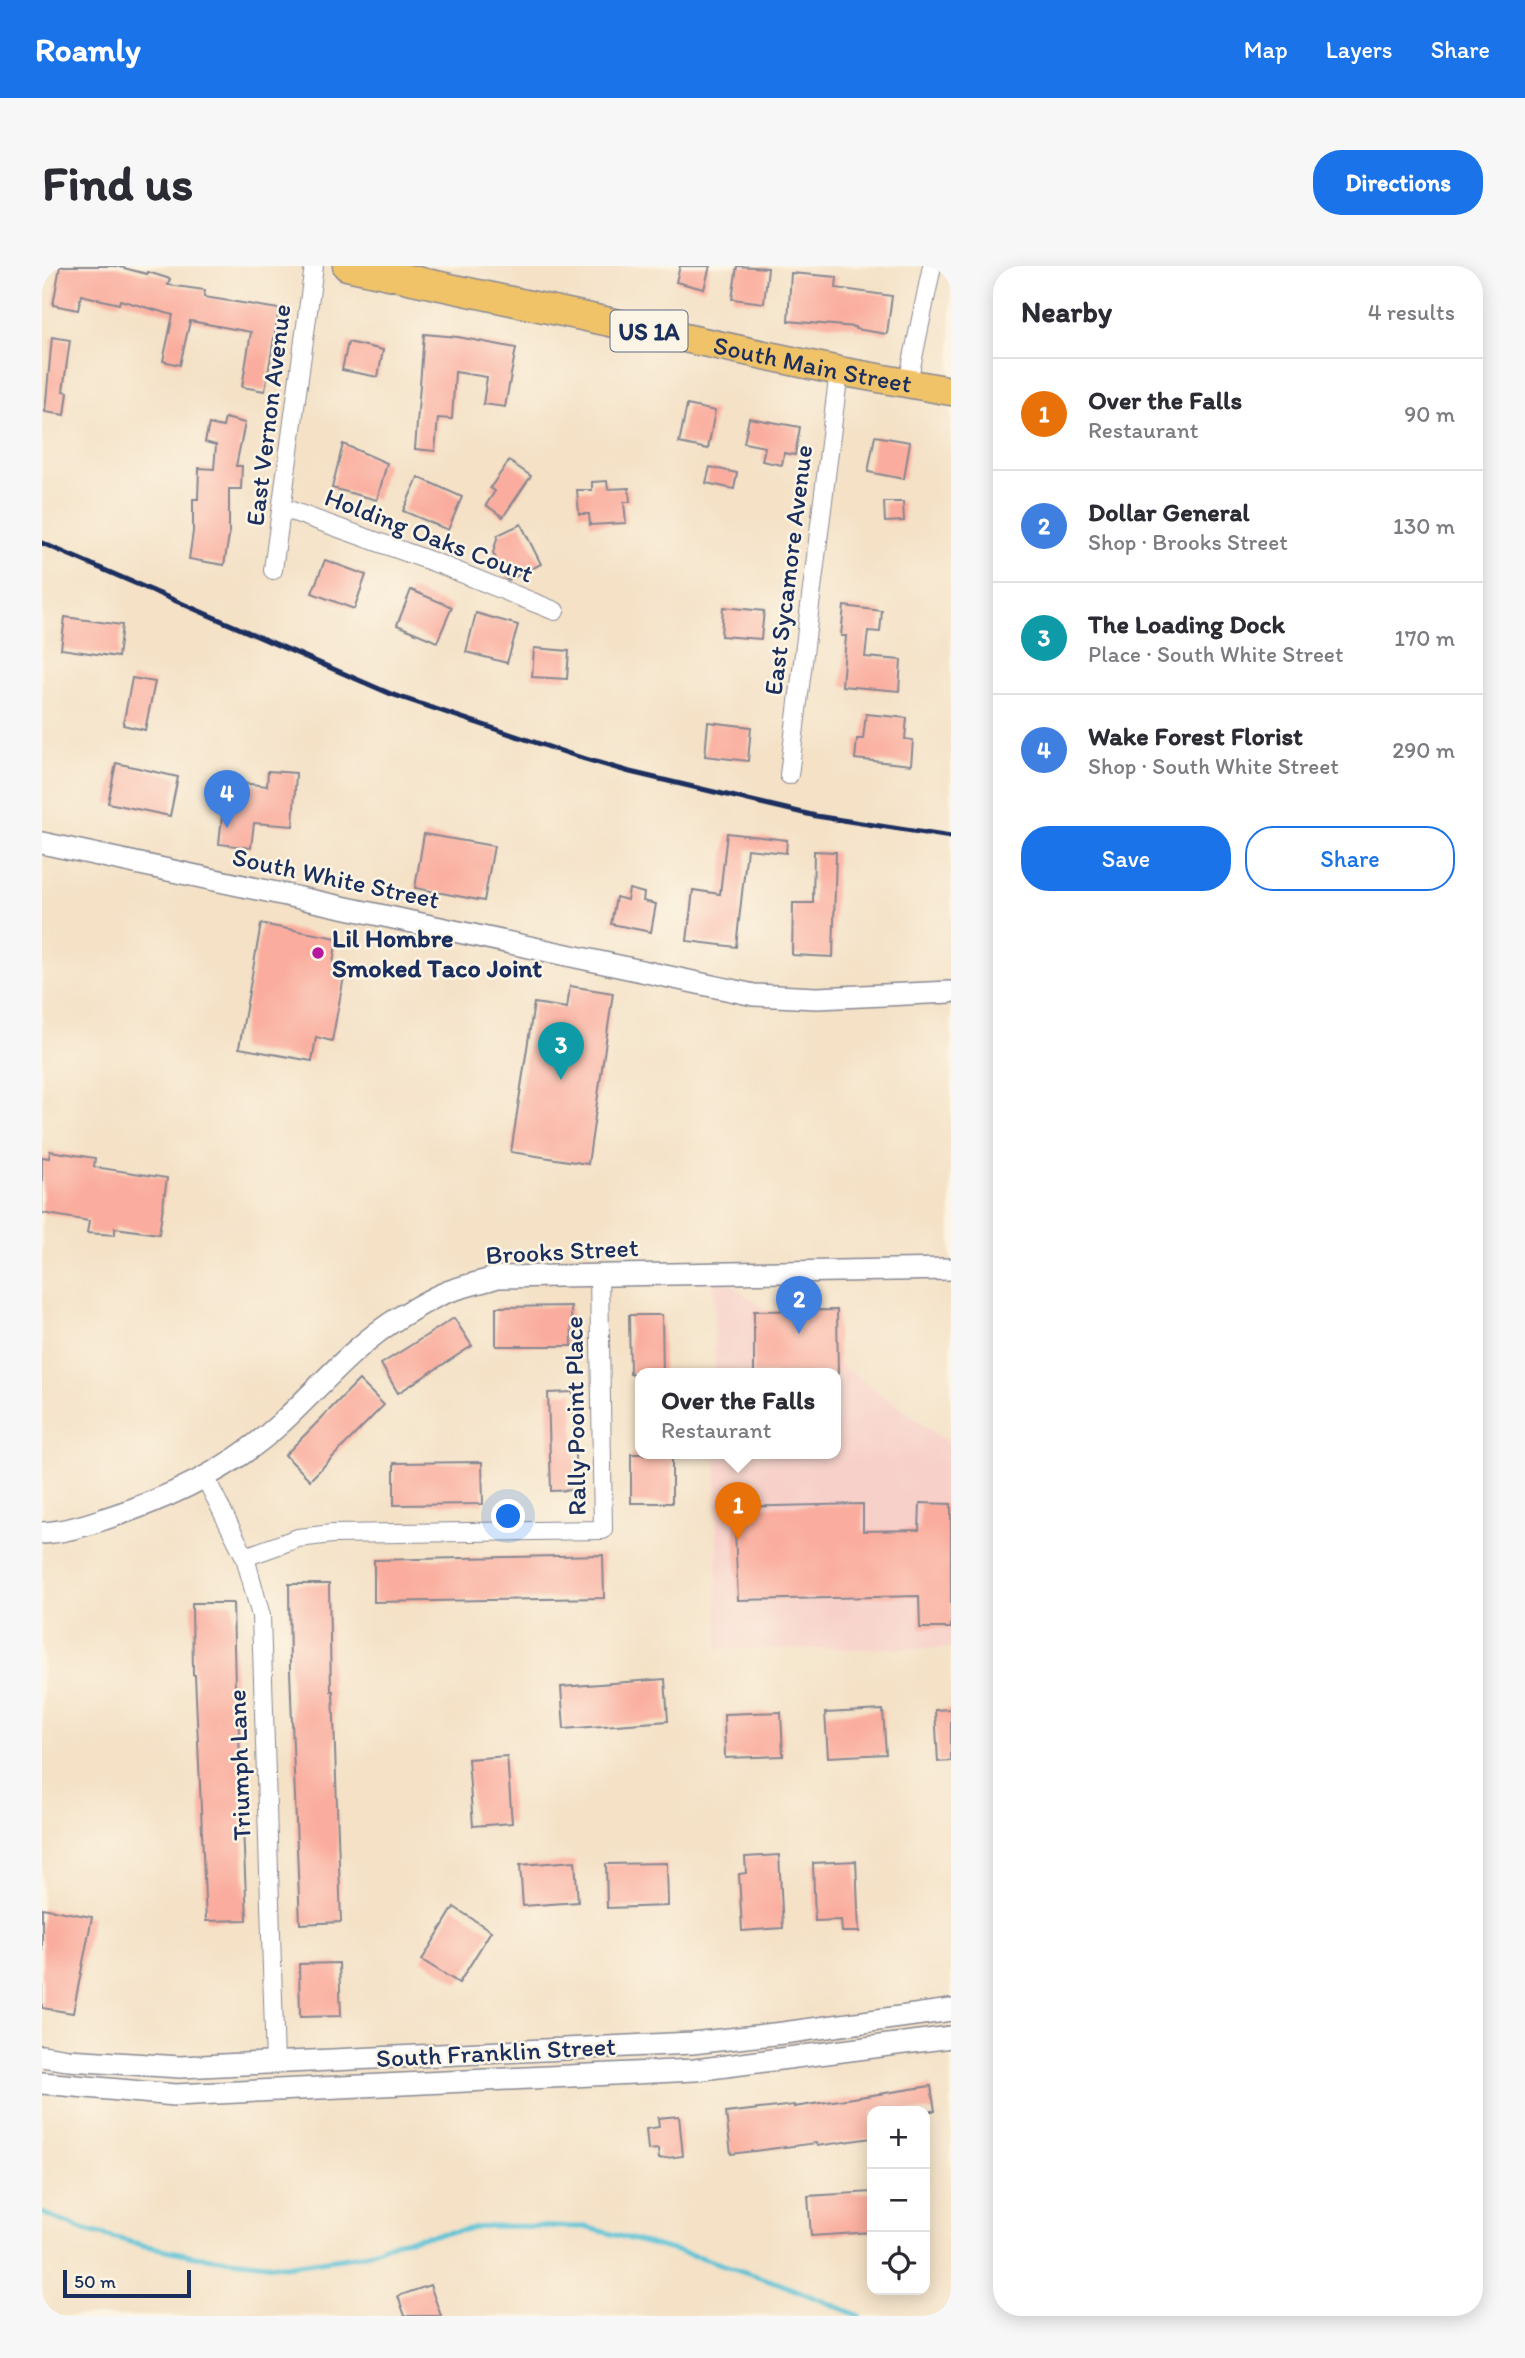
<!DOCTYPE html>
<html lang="en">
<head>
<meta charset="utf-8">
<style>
  body { margin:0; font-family:Itim,sans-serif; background:#f7f7f7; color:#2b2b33 }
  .controls { position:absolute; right:21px; bottom:21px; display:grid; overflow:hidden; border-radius:14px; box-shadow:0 4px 18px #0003 }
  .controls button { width:63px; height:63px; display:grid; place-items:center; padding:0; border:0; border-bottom:2px solid #e1e1e2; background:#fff; color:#2b2b33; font:35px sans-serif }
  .scale { position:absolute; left:21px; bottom:18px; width:128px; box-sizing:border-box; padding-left:7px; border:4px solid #1b2f5e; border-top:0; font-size:19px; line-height:24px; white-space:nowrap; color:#1b2f5e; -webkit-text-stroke:5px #fcf5e5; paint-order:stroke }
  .you { position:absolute; left:467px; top:1251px; width:24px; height:24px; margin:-18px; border:5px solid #fff; border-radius:50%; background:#1a73e8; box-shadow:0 0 0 10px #1a73e833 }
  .badge { display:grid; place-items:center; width:46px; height:46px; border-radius:50%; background:#1a73e8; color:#fff; font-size:23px; font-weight:700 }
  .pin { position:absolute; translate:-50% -58px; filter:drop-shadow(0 2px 4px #0008) }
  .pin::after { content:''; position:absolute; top:37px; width:24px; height:21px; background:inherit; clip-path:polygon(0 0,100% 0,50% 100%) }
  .popup { position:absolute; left:593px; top:1102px; width:206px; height:91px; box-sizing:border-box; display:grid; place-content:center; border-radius:14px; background:#fff; filter:drop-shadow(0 2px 5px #0005); font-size:23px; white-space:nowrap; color:#7c7c81 }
  .popup b { font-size:26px; color:#2b2b33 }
  .popup::after { content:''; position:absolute; left:50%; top:100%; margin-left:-14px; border:14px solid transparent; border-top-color:#fff }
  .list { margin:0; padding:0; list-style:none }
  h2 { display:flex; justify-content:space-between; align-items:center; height:91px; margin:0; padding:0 28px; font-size:30px }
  h2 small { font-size:23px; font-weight:400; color:#7c7c81 }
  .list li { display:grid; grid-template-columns:46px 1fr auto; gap:21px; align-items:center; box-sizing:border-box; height:112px; padding:0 28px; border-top:2px solid #e1e1e2 }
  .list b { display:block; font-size:26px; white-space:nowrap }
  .list p { margin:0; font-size:23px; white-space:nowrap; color:#7c7c81 }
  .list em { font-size:23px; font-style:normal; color:#7c7c81 }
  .actions { display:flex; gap:14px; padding:21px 28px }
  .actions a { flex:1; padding:16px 0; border:2px solid #1a73e8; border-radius:28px; text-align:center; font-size:24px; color:#1a73e8 }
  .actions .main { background:#1a73e8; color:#fff }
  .icon { flex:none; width:38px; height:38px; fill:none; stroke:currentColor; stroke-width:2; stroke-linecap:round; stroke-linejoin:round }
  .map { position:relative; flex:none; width:909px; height:2050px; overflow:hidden; border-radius:28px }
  header { display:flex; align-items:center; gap:42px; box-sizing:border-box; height:98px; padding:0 35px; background:#1a73e8; color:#fff }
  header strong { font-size:33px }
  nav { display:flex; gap:38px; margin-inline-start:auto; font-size:24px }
  .intro { display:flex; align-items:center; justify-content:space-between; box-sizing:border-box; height:168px; padding:0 42px }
  h1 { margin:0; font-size:49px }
  .button { padding:18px 32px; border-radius:28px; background:#1a73e8; color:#fff; font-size:24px; font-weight:700 }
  main { display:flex; gap:42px; padding:0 42px }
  aside { flex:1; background:#fff; border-radius:28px; box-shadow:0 4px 18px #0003 }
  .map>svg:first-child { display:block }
  .built { fill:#f7d0c9 }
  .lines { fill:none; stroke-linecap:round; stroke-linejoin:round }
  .stream { stroke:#58c1d5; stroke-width:5 }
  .building { fill:#faad9e }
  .minor-casing { stroke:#888892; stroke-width:20 }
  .tertiary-casing { stroke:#888892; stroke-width:24 }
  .primary-casing { stroke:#888892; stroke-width:31 }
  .minor { stroke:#fff; stroke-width:18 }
  .tertiary { stroke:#fff; stroke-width:21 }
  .primary { stroke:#f1c369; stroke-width:28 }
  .rail { stroke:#1b2f5e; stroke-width:5 }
  .poi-dot { fill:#b5179e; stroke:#fcf5e5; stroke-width:2.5 }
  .labels { text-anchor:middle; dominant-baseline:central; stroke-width:5; stroke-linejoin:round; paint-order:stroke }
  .shield { fill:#fcf5e5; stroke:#5e6a86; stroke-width:2 }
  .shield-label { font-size:24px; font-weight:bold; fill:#1b2f5e }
  .street-label { font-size:26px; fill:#1b2f5e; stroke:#fcf5e5 }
  .poi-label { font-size:26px; font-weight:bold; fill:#1b2f5e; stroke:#fcf5e5; text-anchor:start }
</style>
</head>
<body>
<header>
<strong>Roamly</strong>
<nav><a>Map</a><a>Layers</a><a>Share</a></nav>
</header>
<div class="intro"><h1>Find us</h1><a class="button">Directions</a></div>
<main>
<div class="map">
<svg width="909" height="2050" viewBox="0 0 909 2050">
  <rect width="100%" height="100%" fill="#fcf5e5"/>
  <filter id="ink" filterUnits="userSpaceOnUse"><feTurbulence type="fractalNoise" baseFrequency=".0143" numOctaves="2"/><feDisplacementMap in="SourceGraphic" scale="14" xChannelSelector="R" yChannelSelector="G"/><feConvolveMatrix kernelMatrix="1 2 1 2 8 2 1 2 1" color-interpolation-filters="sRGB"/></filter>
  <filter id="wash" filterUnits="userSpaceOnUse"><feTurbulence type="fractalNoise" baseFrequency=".00686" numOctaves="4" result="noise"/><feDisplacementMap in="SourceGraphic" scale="28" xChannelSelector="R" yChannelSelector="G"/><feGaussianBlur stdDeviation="1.57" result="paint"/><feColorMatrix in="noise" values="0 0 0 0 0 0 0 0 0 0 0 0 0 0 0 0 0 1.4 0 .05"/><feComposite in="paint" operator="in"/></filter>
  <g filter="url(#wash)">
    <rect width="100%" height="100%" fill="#f4e1c6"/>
    <!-- built -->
    <path class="built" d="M672,1006L909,1179V1382L676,1383L674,1188H794V1108H673Z"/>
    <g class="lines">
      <!-- stream -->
      <path class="stream" d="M0,1947L40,1963L100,1979L153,1990L243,2000L320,1989L355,1975L446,1960L543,1961L661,1992L736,2017L818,2050"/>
    </g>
    <g id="blocks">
      <!-- building -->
      <g class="building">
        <path d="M18,0H74L105,8L106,6L128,13L126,19L163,24L162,31L237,43L223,125L200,121L209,66L148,55L138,99L121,95L131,49L78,34L77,38L39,29L36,44L11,39Z"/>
        <path d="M638,0H668L662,23L634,16Z"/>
        <path d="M695,0L726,2L722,37L690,33Z"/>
        <path d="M749,7L795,11L794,22L850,30L845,68L813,63V61L746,55Z"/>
        <path d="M382,68L416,71L474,82L463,141L441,138L445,111L413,106L410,153L396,152L393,185L373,183Z"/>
        <path d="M10,71L28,74L21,125L26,126L23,149L3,146Z"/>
        <path d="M306,76L341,84L336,111L300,104Z"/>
        <path d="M645,139L673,145L666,183L637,177Z"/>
        <path d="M183,152L203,157L194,200H200L199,223H187V270L182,299L147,293L151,266V233H156L157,202L172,203L174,179L163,176L167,158L181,161Z"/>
        <path d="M707,152L758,161L753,189L742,187L740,199L720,195L723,181L702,177Z"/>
        <path d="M833,170L868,176L862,213L826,206Z"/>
        <path d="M301,178L345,197L335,234L290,222Z"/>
        <path d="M467,195L489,210L461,251L444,239L453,225L448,222Z"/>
        <path d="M668,201L695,207L692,223L664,217Z"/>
        <path d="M376,211L420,231L406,264L361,245Z"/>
        <path d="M565,215L566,223L587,222L588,236H582L584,257L548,259L547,248H537L535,224H550V216Z"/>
        <path d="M842,236H861L862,255L843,256Z"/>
        <path d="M479,258L499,298L467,314L464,313L451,287L456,269Z"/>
        <path d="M283,294L324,309L312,343L270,327Z"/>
        <path d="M369,324L410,341L395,376L355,359Z"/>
        <path d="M802,340L840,345L838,366L826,365L823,391L859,394L857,425L800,420L804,370H799Z"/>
        <path d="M681,341L722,345L719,373L679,370Z"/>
        <path d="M434,347L476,359L465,397L424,386Z"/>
        <path d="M23,351L80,359L76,391L19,383Z"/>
        <path d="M492,382L527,385L525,413L490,411Z"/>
        <path d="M90,412L113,416L103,464L81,459Z"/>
        <path d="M824,448L865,452L863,473L871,474L869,499L813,493L815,473H821Z"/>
        <path d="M666,456L709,461L706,495L663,490Z"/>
        <path d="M74,497L136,511L128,550L66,537Z"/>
        <path d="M226,505L254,507L251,560L212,557L209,582L177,578L184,515L225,520Z"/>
        <path d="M685,567L745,574L744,587L705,583L694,681L645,675L651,624L678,628Z"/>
        <path d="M382,568L452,580L442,635L373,622Z"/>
        <path d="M772,585L794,586L791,691L750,689L751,637H771Z"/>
        <path d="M587,623L602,627L601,635L614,638L609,666L569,658L574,631L585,634Z"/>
        <path d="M219,658L295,672L291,698L304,700L290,775L274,771L270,795L197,782Z"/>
        <path d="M528,720L571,727L546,898L469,886L492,737L525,742Z"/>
        <path d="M8,885L53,892L52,901L125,912L117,968L73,962V969L45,967L47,955L0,947V891L7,892Z"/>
        <path d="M529,1040L530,1080H454V1041Z"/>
        <path d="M795,1044L796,1108H712V1045Z"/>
        <path d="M587,1049H620L621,1108H588Z"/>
        <path d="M412,1052L430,1080L356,1127L339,1098Z"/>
        <path d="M317,1114L342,1139L268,1214L243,1189Z"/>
        <path d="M531,1126L534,1224L509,1225L506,1127Z"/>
        <rect x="589" y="1188" width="41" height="49"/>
        <path d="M440,1196L441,1238L352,1239V1197Z"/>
        <path d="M878,1237L909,1238V1362H878L877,1330L696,1334L692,1241L821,1238V1265L877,1264Z"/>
        <path d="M561,1289L562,1332L332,1336V1294Z"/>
        <path d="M247,1318H287L289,1425H291L299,1656L258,1658L248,1405Z"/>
        <path d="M150,1337H191L193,1422H195L205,1654L164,1655L153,1409H151Z"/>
        <path d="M623,1413L626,1455L522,1463L519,1421Z"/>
        <path d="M909,1443V1495L896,1496L893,1444Z"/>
        <path d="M841,1444L844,1488L786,1491L783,1447Z"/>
        <path d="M739,1446L741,1490L683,1492L682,1448Z"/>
        <path d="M465,1490L470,1557L431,1560L426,1493Z"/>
        <path d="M737,1589L741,1662L700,1665L697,1608L704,1607L703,1591Z"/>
        <path d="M533,1595L536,1636L481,1640L478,1599Z"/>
        <path d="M814,1595L817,1666H800L799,1654L773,1655L771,1597Z"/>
        <path d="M625,1597L626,1640L565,1642L564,1598Z"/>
        <path d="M412,1641L449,1665L417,1717L380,1694Z"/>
        <path d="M0,1642L50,1651L31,1747L0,1742Z"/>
        <path d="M297,1697L299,1750L258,1751L257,1698Z"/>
        <path d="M889,1820L893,1845H830V1872L775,1880L774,1877L689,1888L684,1847L752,1839V1841Z"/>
        <path d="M637,1850L641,1890L617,1893L616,1883L606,1884L604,1863L617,1861L616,1852Z"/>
        <path d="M830,1926V1966L769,1970L766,1930Z"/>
        <path d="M388,2019L399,2050H363L356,2030Z"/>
      </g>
    </g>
  </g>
  <g filter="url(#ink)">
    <use href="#blocks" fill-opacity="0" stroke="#888892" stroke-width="2"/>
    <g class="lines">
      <!-- minor casing -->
      <g class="minor-casing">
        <g id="minor">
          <path d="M866,116L890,0"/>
          <path d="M241,242L397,298L513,345"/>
          <path d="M231,304L272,0"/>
          <path d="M747,509L797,105"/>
          <path d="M163,1211L203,1291L219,1350L233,1797"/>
          <path d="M203,1291L256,1272L290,1268L561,1264L557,1009"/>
        </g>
      </g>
      <!-- tertiary casing -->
      <g class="tertiary-casing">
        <g id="tertiary">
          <path d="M0,577L712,729L775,732L909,726"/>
          <path d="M0,1267C22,1266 42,1260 62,1253C126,1233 189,1203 239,1157C278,1121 312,1079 358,1051C373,1042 389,1032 405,1026C421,1020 440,1016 456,1011L909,1003"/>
          <path d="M0,1790L26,1794L138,1801L650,1777L741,1767L909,1744"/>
          <path d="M0,1817L133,1829L653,1804L909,1771"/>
        </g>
      </g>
      <!-- primary casing -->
      <g class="primary-casing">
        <g id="primary">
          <path id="s1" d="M305,0L797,105L909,125"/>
        </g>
      </g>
      <!-- minor -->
      <use href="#minor" class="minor"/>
      <!-- tertiary -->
      <use href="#tertiary" class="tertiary"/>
      <!-- primary -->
      <use href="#primary" class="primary"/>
      <!-- rail -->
      <path class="rail" d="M0,277L349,428L540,492L588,506L774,550L909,571"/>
    </g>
  </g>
  <!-- markers -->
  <circle class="poi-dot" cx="276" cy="687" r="7"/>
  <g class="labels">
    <!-- shield labels -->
    <rect class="shield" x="568.5" y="44.5" width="77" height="41" rx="5"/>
    <g class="shield-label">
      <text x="607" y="65">US 1A</text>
    </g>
    <!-- street labels -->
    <g class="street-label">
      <text stroke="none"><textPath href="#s1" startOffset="476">South Main Street</textPath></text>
      <text transform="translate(226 149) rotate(-83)">East Vernon Avenue</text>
      <text transform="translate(387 269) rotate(21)">Holding Oaks Court</text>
      <text transform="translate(746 304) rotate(-83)">East Sycamore Avenue</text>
      <text transform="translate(294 612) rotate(12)">South White Street</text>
      <text transform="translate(520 985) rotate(-3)">Brooks Street</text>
      <text transform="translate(533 1150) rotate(-91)">Rally Pooint Place</text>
      <text transform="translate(197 1499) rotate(-92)">Triumph Lane</text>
      <text transform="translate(454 1786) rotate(-3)">South Franklin Street</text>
    </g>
    <!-- poi labels -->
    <g class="poi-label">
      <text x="290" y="672">Lil Hombre<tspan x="290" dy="30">Smoked Taco Joint</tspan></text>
    </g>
  </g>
</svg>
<div class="controls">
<button>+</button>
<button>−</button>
<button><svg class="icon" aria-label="locate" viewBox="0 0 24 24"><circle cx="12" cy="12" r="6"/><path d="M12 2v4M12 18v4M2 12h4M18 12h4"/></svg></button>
</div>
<div class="scale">50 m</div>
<div class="you"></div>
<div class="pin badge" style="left:696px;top:1274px;background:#e8710a">1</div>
<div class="popup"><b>Over the Falls</b>Restaurant</div>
<div class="pin badge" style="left:757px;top:1068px;background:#3f7fe0">2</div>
<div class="pin badge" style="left:519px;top:814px;background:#0f9aa8">3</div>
<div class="pin badge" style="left:185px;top:562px;background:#3f7fe0">4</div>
</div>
<aside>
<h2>Nearby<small>4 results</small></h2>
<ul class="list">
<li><span class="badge" style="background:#e8710a">1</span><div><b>Over the Falls</b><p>Restaurant</p></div><em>90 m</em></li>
<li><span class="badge" style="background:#3f7fe0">2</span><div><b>Dollar General</b><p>Shop · Brooks Street</p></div><em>130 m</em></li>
<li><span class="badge" style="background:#0f9aa8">3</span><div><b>The Loading Dock</b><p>Place · South White Street</p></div><em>170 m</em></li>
<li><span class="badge" style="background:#3f7fe0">4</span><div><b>Wake Forest Florist</b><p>Shop · South White Street</p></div><em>290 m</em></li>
</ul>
<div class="actions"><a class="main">Save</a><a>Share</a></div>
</aside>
</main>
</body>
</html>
